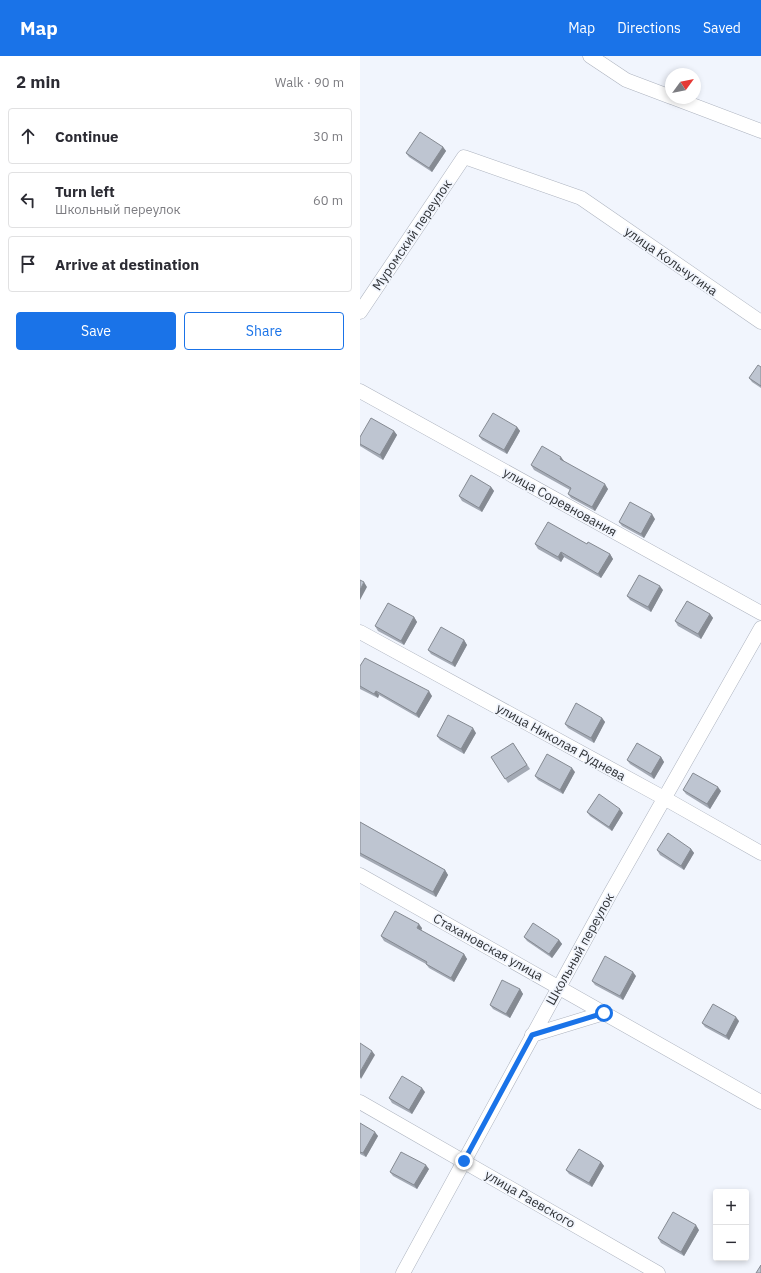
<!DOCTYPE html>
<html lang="en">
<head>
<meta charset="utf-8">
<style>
  body { margin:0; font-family:"IBM Plex Sans",sans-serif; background:#f7f7f7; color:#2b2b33 }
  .controls { position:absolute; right:12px; bottom:12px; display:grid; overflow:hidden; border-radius:4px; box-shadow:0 2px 6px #0003 }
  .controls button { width:36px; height:36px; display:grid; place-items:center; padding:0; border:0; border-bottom:1px solid #e1e1e2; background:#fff; color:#2b2b33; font:20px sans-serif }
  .compass { position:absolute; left:305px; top:12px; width:36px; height:36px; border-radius:50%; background:#fff; box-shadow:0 2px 6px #0003; rotate:57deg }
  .stop { position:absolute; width:12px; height:12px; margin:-9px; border:3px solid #1a73e8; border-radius:50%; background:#fff }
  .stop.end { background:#1a73e8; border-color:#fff; box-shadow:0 1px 4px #0008 }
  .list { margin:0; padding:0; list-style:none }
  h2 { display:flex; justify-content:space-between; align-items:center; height:52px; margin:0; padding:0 16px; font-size:17px }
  h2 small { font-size:13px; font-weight:400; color:#7c7c81 }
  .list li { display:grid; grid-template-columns:26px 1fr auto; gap:12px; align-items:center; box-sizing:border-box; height:56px; margin:0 8px 8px; padding:0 8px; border:1px solid #e1e1e2; border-radius:4px }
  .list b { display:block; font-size:15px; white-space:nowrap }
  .list p { margin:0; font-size:13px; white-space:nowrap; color:#7c7c81 }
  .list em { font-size:13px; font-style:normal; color:#7c7c81 }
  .actions { display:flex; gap:8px; padding:12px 16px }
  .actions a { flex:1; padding:9px 0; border:1px solid #1a73e8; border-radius:4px; text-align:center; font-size:14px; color:#1a73e8 }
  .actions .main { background:#1a73e8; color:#fff }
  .icon { flex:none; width:22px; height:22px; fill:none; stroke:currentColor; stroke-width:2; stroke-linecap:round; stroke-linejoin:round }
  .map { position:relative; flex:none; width:401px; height:1217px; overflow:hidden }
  header { display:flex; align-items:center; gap:24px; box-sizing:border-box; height:56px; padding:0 20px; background:#1a73e8; color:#fff }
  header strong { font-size:19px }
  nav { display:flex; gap:22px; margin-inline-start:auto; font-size:14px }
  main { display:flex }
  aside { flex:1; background:#fff }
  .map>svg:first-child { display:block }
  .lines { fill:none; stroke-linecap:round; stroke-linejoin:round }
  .minor-casing { stroke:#adb3bf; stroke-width:15 }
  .minor { stroke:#fff; stroke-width:14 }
  .wall { fill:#a3a9b4 }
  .shaded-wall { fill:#858a92 }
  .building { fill:#bec5d1; stroke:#858a92 }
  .route { stroke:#1a73e8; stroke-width:5 }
  .labels { text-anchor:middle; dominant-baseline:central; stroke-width:3.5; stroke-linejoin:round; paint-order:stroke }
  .street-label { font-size:13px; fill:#2f3236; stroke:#f1f5fd }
</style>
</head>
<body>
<header>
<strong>Map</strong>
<nav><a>Map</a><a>Directions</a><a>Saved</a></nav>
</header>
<main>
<aside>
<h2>2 min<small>Walk · 90 m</small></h2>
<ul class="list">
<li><svg class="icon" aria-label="ahead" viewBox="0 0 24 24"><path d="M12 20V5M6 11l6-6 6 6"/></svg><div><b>Continue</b></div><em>30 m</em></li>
<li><svg class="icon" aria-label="left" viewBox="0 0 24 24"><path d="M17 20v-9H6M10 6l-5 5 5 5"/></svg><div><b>Turn left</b><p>Школьный переулок</p></div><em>60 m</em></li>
<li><svg class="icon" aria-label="arrive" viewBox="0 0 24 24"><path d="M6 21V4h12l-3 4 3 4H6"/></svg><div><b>Arrive at destination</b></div></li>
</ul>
<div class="actions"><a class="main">Save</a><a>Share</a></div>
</aside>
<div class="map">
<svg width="401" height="1217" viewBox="0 0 401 1217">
  <rect width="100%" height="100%" fill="#f1f5fd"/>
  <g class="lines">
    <!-- minor casing -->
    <g class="minor-casing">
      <g id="minor">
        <path d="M230,0L266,24L311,41"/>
        <path d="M314,42L401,75"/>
        <path d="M0,256L104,101L221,142L401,266"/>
        <path d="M0,335L401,557"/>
        <path d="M0,576L304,742L401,797"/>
        <path d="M0,819L401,1046"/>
        <path d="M172,979L244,957"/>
        <path d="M0,1046L298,1217"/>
        <path d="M43,1217L250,838L401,572"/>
      </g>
    </g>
    <!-- minor -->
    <use href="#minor" class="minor"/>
  </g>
  <!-- wall -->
  <g class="wall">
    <path d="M83,91L86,95L72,116L49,101L46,97Z"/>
    <path d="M401,311V332L392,326L389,322Z"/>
    <path d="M157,371L160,375L147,398L122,384L119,380Z"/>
    <path d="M34,375L37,379L23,404L0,390V381Z"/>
    <path d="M204,405V406L248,433L235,455L211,442L208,438L210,434L174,414L171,409Z"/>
    <path d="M131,431L134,435L122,456L102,445L99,440Z"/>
    <path d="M295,463L284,482L262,470L259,466Z"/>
    <path d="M175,488H227L250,498L253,503L241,522L204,501L201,506L178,493Z"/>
    <path d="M303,534L291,556L270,544L267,540Z"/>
    <path d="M350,558L353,562L341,583L318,570L315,565Z"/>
    <path d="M54,561L57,566L44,589L18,575L15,570Z"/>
    <path d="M104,584L107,589L95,611L71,598L68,594Z"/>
    <path d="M0,610L72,640L59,662L19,639L18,642L0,633Z"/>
    <path d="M242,662L245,666L234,687L208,672L205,668Z"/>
    <path d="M116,677L104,698L80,684L77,680Z"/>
    <path d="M153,687L170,713L148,727L131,701Z"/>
    <path d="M301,701L304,706L294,723L270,708L267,704Z"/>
    <path d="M215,716L203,738L178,724L175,720Z"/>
    <path d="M323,734L361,735L350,753L326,738Z"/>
    <path d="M227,756L263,757L252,775L230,760Z"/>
    <path d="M0,766L85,814L88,819L76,841L0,800Z"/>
    <path d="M331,793L334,797L324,814L300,799L297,794Z"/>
    <path d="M62,872L61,875L104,898L107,903L94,926L69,912L66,908L24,885L21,880Z"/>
    <path d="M164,881L199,884L202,888L192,902L167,885Z"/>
    <path d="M276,920L263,944L235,929L232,925Z"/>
    <path d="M160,933L163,938L150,962L133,953L130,949Z"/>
    <path d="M379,965L369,984L345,971L342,967Z"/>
    <path d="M65,1036L52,1058L32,1047L29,1042Z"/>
    <path d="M0,1067L18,1080L6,1101L0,1098Z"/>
    <path d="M241,1106L244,1110L232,1131L209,1118L206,1114Z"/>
    <path d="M69,1113L57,1133L33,1120L30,1116Z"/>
    <path d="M339,1174L324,1200L301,1187L298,1182Z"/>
  </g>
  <!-- shaded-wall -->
  <g class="shaded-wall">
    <path d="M83,91L86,95L72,116L69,112Z"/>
    <path d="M157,371L160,375L147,398L144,394Z"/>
    <path d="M34,375L37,379L23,404L20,399Z"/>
    <path d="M201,401L204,405L203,408L200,403Z"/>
    <path d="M245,428L248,433L235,455L232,451Z"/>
    <path d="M131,431L134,435L122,456L119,452Z"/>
    <path d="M292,458L295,463L284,482L281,478Z"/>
    <path d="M201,496L204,501L201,506L198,501Z"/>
    <path d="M250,498L253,503L241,522L238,518Z"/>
    <path d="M4,526L7,531L0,544V534Z"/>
    <path d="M300,530L303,534L291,556L288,551Z"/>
    <path d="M350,558L353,562L341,583L338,578Z"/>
    <path d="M54,561L57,566L44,589L41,585Z"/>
    <path d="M104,584L107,589L95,611L92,607Z"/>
    <path d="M16,635L19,639L18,642L14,638Z"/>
    <path d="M69,635L72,640L59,662L56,658Z"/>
    <path d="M242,662L245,666L234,687L231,682Z"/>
    <path d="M113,672L116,677L104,698L101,693Z"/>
    <path d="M301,701L304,706L294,723L291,718Z"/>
    <path d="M212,712L215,716L203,738L200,734Z"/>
    <path d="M358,731L361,735L350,753L347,748Z"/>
    <path d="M260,753L263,757L252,775L249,771Z"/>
    <path d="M331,793L334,797L324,814L321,810Z"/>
    <path d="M85,814L88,819L76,841L73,836Z"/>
    <path d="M59,868L62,872L60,877L57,872Z"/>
    <path d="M199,884L202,888L192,902L189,898Z"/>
    <path d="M104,898L107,903L94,926L91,922Z"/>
    <path d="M273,916L276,920L263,944L260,940Z"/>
    <path d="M160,933L163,938L150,962L146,958Z"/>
    <path d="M376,961L379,965L369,984L366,980Z"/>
    <path d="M12,995L15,999L1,1023L0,1021V1016Z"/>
    <path d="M62,1032L65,1036L52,1058L49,1054Z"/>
    <path d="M15,1076L18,1080L6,1101L3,1097Z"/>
    <path d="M241,1106L244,1110L232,1131L229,1127Z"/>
    <path d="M66,1109L69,1113L57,1133L54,1129Z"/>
    <path d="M336,1169L339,1174L324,1200L321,1196Z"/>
  </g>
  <!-- building -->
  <g class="building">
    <path d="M60,76L83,91L69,112L46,97Z"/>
    <path d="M398,309L401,311V330L389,322Z"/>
    <path d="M133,357L157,371L144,394L119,380Z"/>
    <path d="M11,362L34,375L20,399L0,388V381Z"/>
    <path d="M182,390L201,401L200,403L245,428L232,451L208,438L211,432L171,409Z"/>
    <path d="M111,419L131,431L119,452L99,440Z"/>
    <path d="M270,446L292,458L281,478L259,466Z"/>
    <path d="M188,466L227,488L228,486L250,498L238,518L201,496L198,501L175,488Z"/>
    <path d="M279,519L300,530L288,551L267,540Z"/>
    <path d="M0,524L4,526L0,534Z"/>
    <path d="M327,545L350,558L338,578L315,565Z"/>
    <path d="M28,547L54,561L41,585L15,570Z"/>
    <path d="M81,571L104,584L92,607L68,594Z"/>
    <path d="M5,602L69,635L56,658L16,635L14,638L0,630V610Z"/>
    <path d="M216,647L242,662L231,682L205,668Z"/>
    <path d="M88,659L113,672L101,693L77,680Z"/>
    <path d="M153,687L167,709L145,723L131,701Z"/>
    <path d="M277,687L301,701L291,718L267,704Z"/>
    <path d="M187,698L212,712L200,734L175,720Z"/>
    <path d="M333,717L358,731L347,748L323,734Z"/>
    <path d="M239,738L260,753L249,771L227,756Z"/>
    <path d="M0,766L85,814L73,836L0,797Z"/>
    <path d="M308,777L331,793L321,810L297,794Z"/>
    <path d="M35,855L59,868L57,872L104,898L91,922L66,908L67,906L21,880Z"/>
    <path d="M173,867L199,884L189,898L164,881Z"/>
    <path d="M245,900L273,916L260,940L232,925Z"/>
    <path d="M142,924L160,933L146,958L130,949Z"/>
    <path d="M353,948L376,961L366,980L342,967Z"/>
    <path d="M0,987L12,995L0,1016Z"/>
    <path d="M42,1020L62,1032L49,1054L29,1042Z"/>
    <path d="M0,1067L15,1076L3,1097L0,1096Z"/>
    <path d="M219,1093L241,1106L229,1127L206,1114Z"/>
    <path d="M41,1096L66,1109L54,1129L30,1116Z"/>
    <path d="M313,1156L336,1169L321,1196L298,1182Z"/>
    <path d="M401,1209V1217H396Z"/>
  </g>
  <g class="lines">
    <!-- route -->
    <path class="route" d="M104,1105L172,979L244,957"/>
  </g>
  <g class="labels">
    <!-- street labels -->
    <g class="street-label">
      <text transform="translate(52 179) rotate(-56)">Муромский переулок</text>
      <text transform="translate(311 205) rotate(35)">улица Кольчугина</text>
      <text transform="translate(200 446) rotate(29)">улица Соревнования</text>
      <text transform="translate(201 686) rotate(29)">улица Николая Руднева</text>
      <text transform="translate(128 891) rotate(29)">Стахановская улица</text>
      <text transform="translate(220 893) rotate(-61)">Школьный переулок</text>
      <text transform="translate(170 1143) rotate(30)">улица Раевского</text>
    </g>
  </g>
</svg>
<div class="controls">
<button>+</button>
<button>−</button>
</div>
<svg class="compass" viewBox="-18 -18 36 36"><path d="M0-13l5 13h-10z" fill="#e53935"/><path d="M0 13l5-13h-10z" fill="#7c7c81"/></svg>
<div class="stop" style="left:244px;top:957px"></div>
<div class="stop end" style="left:104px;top:1105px"></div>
</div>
</main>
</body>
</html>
